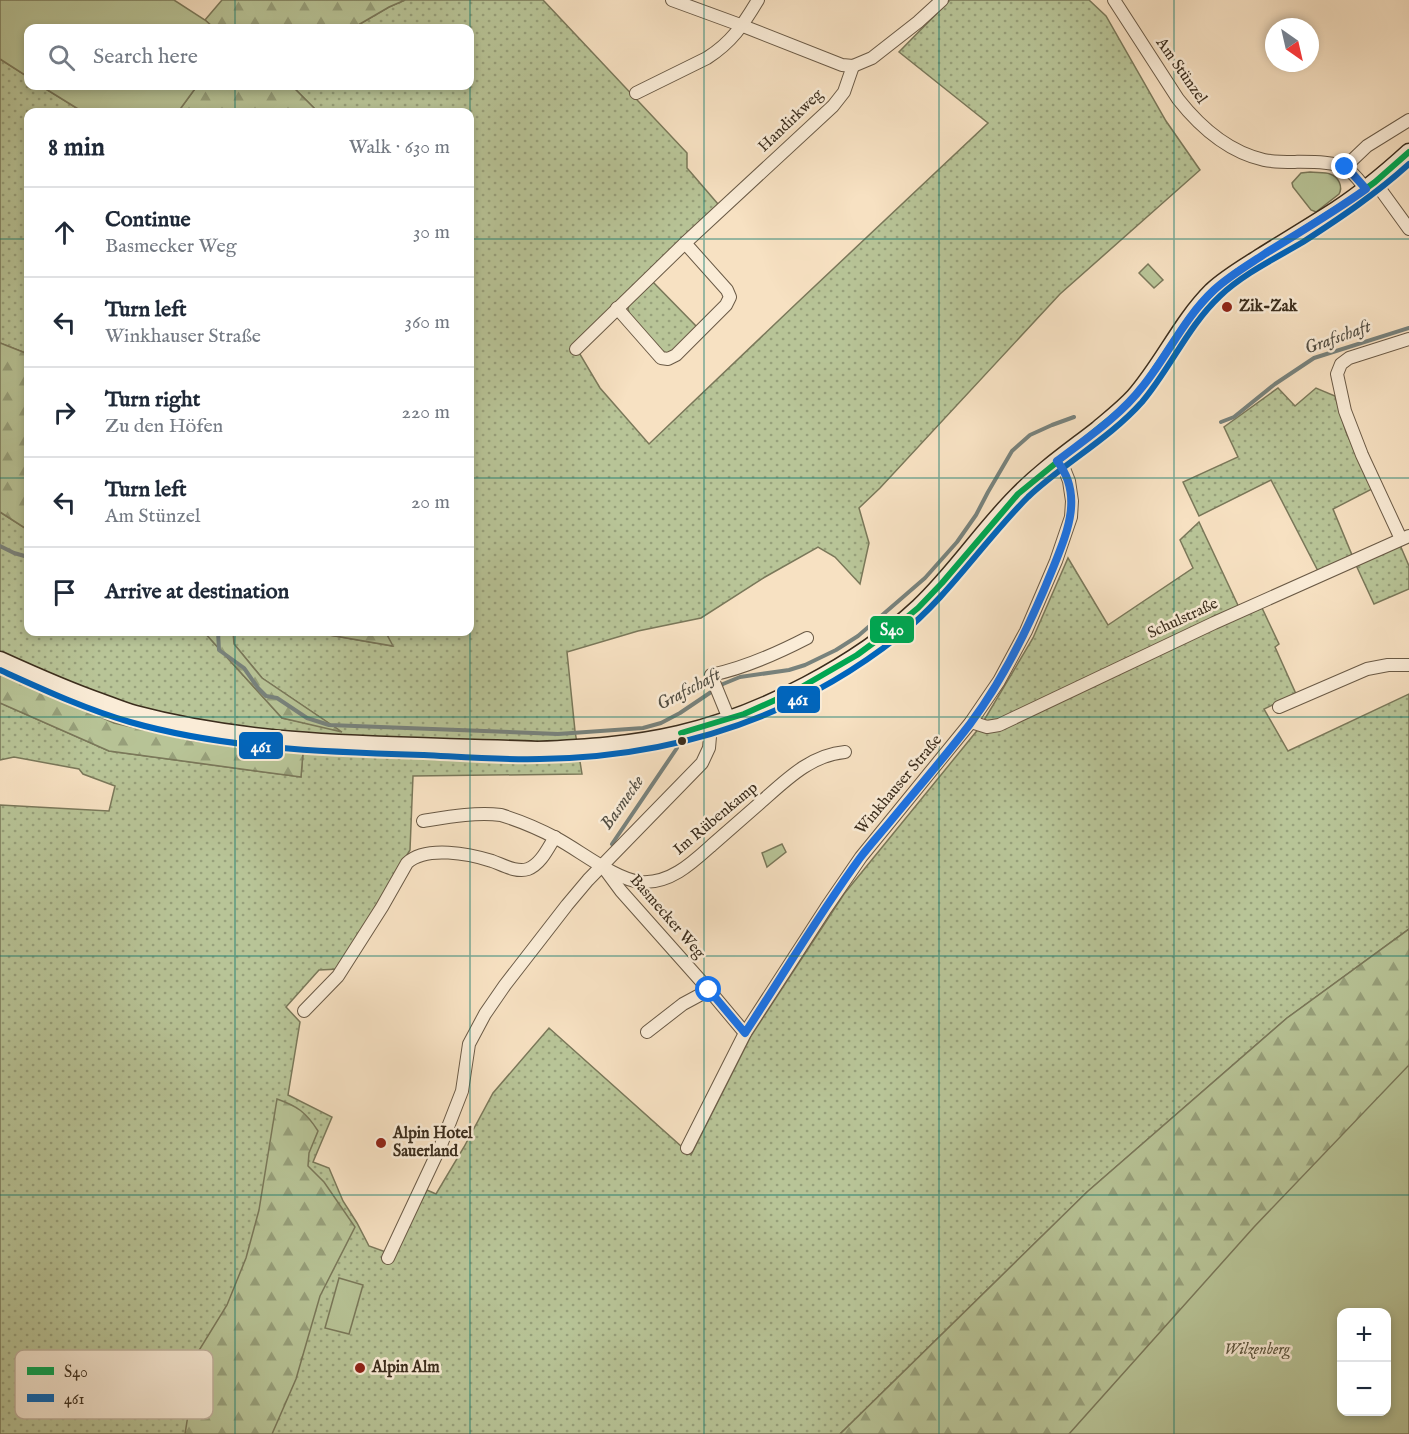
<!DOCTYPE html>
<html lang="en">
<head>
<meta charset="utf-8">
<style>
  body { margin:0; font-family:"IM FELL English",serif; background:#f2f2f3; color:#1f2937 }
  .controls { position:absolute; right:18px; bottom:18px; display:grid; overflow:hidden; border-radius:12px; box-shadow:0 3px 9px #0003 }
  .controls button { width:54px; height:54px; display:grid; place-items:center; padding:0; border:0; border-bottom:2px solid #e0e1e3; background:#fff; color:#1f2937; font:30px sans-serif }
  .compass { position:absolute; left:1265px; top:18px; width:54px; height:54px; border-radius:50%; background:#fff; box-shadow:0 3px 9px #0003; rotate:146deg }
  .stop { position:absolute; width:18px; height:18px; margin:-14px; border:4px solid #1a73e8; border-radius:50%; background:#fff }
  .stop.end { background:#1a73e8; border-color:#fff; box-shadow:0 2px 6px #0008 }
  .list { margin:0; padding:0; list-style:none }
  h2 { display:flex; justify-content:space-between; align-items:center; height:78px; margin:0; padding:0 24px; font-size:26px }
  h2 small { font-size:20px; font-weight:400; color:#747a83 }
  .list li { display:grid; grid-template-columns:39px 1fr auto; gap:18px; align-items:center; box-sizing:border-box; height:90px; padding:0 24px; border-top:2px solid #e0e1e3 }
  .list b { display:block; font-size:22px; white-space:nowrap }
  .list p { margin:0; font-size:20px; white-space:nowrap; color:#747a83 }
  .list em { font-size:20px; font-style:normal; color:#747a83 }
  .icon { flex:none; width:33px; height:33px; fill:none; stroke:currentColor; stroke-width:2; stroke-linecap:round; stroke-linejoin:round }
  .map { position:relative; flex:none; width:1409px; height:1434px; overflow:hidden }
  .search { position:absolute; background:#fff; box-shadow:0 3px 9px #0003; left:24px; top:24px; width:450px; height:66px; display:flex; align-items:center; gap:15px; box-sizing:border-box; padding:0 21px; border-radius:12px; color:#747a83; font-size:22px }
  .panel { position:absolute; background:#fff; box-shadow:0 3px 9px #0003; left:24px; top:108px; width:450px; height:528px; border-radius:12px }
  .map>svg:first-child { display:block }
  .grass { fill:url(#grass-dots); stroke:#7a785a; stroke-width:1.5 }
  .forest { fill:url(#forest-firs); stroke:#7a785a; stroke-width:1.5; fill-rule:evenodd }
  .green { fill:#b8c497; stroke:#7a785a; stroke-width:1.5; fill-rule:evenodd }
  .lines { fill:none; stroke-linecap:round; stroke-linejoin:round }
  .stream { stroke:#78827c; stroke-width:4 }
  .street-casing { stroke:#6a5a46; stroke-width:14 }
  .secondary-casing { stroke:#3b2d1d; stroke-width:19 }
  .street { stroke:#faecd7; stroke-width:12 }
  .secondary { stroke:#faecd7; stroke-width:16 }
  .bus-1-casing { stroke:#faecd7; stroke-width:10 }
  .bus-2-casing { stroke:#faecd7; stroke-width:10 }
  .bus-1 { stroke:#00a651; stroke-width:6 }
  .bus-2 { stroke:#0065bd; stroke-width:6 }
  .route { stroke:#1a73e8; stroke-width:8 }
  .grid { fill:none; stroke:#0f766e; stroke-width:1.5; stroke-opacity:0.55 }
  .poi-dot { fill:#8f2418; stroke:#faecd7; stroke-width:2 }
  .bus-dot { fill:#3b2d1d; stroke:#faecd7; stroke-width:2 }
  .labels { text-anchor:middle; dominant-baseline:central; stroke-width:5; stroke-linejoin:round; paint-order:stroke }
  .street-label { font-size:16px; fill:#3b2d1d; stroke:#faecd7 }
  .poi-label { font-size:16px; font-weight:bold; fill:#3b2d1d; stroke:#faecd7; text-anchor:start }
  .park-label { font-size:16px; font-style:italic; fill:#5a533c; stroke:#faecd7 }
  .water-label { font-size:18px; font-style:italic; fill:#545045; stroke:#faecd7 }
  .key { fill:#faecd7; stroke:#c1b39f; stroke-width:1.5 }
  .key-label { font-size:16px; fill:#3b2d1d }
  .line-badge { stroke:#faecd7; stroke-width:2 }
  .badge-label { font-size:16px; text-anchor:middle; font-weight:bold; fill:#fff }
</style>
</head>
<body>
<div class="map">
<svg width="1409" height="1434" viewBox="0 0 1409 1434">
  <defs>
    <pattern id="grass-dots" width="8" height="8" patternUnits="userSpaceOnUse" patternTransform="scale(1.5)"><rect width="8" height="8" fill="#b8c497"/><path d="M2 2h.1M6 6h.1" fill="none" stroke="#97a07b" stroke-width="1.8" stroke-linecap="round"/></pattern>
    <pattern id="forest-firs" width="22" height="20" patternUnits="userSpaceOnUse" patternTransform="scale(1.5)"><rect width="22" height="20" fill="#b8c497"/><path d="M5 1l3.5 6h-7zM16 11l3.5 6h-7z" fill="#97a07b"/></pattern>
  </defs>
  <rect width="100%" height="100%" fill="#f7e1c2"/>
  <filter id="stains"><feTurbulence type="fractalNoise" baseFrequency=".00333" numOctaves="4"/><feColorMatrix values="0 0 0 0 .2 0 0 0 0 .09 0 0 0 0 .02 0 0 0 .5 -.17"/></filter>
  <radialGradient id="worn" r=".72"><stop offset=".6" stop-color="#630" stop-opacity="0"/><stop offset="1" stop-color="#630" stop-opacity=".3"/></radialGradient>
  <!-- grass -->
  <g class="grass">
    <path d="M405,0H543L687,153V168L724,211L652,281L697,327L673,351L668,353L661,352L630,315L628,309L629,304L578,351L600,388L649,444L798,302L988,123L899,52L950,0H1089L1106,16L1166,121L1200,170L1060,294L880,488L859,508L869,543L860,584L835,557L818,547L765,577L701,618L638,631L567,652L575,731L582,774L413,776L410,850L339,969L319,970L286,1007L300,1022L288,1095L332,1117L313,1162L329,1168L343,1201L357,1223L369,1246L394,1255L427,1190L436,1194L464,1147L493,1093L549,1028L691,1155L751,1036L844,894L980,727L1033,638L1068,558L1108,625L1193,568L1180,540L1199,522L1243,616L1262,608L1279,644L1275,647L1296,694L1264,709L1288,751L1409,694V929L1287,1018L1087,1192L840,1434H0V805L109,811L115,786L83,774L79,769L14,757L0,760V703L109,751L301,777L303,753L194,741L114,723L0,672V512L28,530V632H204L282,718L339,730L262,678L234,644L233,632H312L392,646L386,633L381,632H470V112H318L292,86H470V28H353L389,7Z"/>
    <path d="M0,59L28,77V86H41L83,112H28V354L0,343Z"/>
    <path d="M1278,388L1295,406L1316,388L1335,396L1346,432L1372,489L1333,509L1352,555L1318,571L1271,480L1199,516L1183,482L1238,457L1224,427Z"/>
    <path d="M1400,545L1409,566V589L1374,604L1355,563Z"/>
  </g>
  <!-- forest -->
  <g class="forest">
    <path d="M222,0H405L389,7L353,28H214L205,20Z"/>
    <path d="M197,86H292L318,112H178Z"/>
    <path d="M0,343L28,354V530L0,512Z"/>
    <path d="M204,632H233L234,644L262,678L342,732L282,718Z"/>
    <path d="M312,632H381L386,633L393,646Z"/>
    <path d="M0,672L114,723L194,741L303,753L301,777L109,751L0,703Z"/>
    <path d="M1409,929V1434H840L1087,1192L1287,1018ZM1342,1312H1386V1412H1342Z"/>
    <path d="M277,1099C297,1106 306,1112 318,1131L309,1153L308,1166L324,1182L355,1227L320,1296L296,1379L272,1434H185L198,1352L227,1305L246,1258L259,1210Z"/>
  </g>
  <!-- green -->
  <g class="green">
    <path d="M0,0H174L205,20L214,28H28V77L0,59Z"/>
    <path d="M41,86H197L178,112H83Z"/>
    <path d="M1310,172C1316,173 1325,172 1330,174C1339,177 1343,187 1339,194L1316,212L1311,210L1293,187L1292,183L1301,173Z"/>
    <path d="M1148,264L1163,280L1154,288L1139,273Z"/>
    <path d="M782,844L786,852L767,867L762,853Z"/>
    <path d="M1409,1065V1434H1069L1254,1227ZM1342,1312H1386V1412H1342Z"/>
    <path d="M339,1278L363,1285L349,1334L325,1328Z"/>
  </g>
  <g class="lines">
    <!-- stream -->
    <g class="stream">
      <path d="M1221,422L1234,417L1275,384L1314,358L1409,328"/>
      <path d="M0,546L14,553L28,557"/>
      <path d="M218,632L219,650L244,668L258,688L266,696L277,698L307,718L329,725L558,734L643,728L661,723L680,713L723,684L740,677L789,670L805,665L836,650L858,636L925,578L957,542L976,515L988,492L1012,451L1030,435L1052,425L1074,417"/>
      <path d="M612,844L677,748"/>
    </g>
    <!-- street casing -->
    <g class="street-casing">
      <g id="street">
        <path d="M672,0L743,26L842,65L853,66L872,58L918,22L942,0"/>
        <path d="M1114,0L1178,99C1200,127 1229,152 1264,160C1287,165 1328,157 1347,169C1354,173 1360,182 1366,189"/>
        <path d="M636,93L707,58C732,42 743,25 758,0"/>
        <path d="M1345,167L1367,146L1409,120"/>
        <path d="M1375,182L1409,229"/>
        <path d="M617,308L661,358L668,359L676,355L726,305L730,297L727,290L685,243"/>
        <path d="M576,349L685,243L833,106L844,92L853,66"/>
        <path d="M1401,539L1362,455L1345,411L1337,374L1341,364L1349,358L1409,339"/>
        <path d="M1279,707L1367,669L1388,665H1409"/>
        <path d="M729,719L711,675C745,668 776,654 807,638"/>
        <path d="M971,722L987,727L999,725L1214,623L1409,536"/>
        <path d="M423,821C448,817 475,812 501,815C517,820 541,830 556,838C579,850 616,880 641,882C670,884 692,863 712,845C728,831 744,817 760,803C785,781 810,755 845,752"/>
        <path d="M604,868L621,891L709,990L745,1033"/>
        <path d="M304,1011L338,976L382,907L407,863C426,845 470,854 492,861C503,865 517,873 528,869C541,864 548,848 555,837"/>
        <path d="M647,1032L683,1004L709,990"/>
        <path d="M687,1148L745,1033L826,908L861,857L971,722L999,681L1026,631L1056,561L1071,517L1072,501L1069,481L1065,471L1057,461"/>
        <path d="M388,1258L441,1145L462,1091L469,1044L485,1014L505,985L567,905L588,880L702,763L709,748L711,725"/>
      </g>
    </g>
    <!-- secondary casing -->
    <g class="secondary-casing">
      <path id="secondary" d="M0,660C33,675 66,690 101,702C112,706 124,711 135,714C266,749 403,744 537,750C585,748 632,745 679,734C761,715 857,665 919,607C955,573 982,531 1017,496C1041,471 1070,451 1097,430C1110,419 1123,409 1134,397C1163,364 1181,322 1212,291C1227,277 1245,267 1262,256C1286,241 1311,226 1336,210C1362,193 1386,173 1409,152"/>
    </g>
    <!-- street -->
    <use href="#street" class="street"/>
    <!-- secondary -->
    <use href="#secondary" class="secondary"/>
    <!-- bus-1 casing -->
    <g class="bus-1-casing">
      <path id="bus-1" d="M681,733L744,714L793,692L857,655L895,627L918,608L942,583L1018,494L1128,404L1144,385L1189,318L1217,287L1236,272L1353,198L1375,182L1409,152"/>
    </g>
    <!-- bus-2 casing -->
    <g class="bus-2-casing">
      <path id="bus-2" d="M0,670C42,689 85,709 130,722C225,749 326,752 424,755C463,757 501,760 540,759C673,757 794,719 899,636C949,596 983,542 1028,497C1064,463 1109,439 1142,402C1170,369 1188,326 1220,296C1243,274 1276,258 1303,242C1340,218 1376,194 1409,164"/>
    </g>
    <!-- bus-1 -->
    <use href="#bus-1" class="bus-1"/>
    <!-- bus-2 -->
    <use href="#bus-2" class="bus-2"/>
  </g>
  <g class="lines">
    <!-- route -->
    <path class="route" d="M709,990L745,1033C783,975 819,914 860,858C869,846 879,835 889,823C916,790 944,758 970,724C1005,677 1031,623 1053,568C1067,533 1084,495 1057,461C1087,438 1120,416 1143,386C1168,355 1184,318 1214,290C1229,276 1248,265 1266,253C1300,232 1334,212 1366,189L1350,171L1345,167"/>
  </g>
  <!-- grid -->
  <path class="grid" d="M235,0V28M470,0V1434M704,0V1434M939,0V1434M1174,0V1434M235,86V112M0,239H28M470,239H1409M0,478H28M470,478H1409M235,632V1434M0,717H1409M0,956H1409M0,1195H1409"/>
  <!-- markers -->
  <g class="poi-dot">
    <circle cx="1227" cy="307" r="6"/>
    <circle cx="381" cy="1143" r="6"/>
    <circle cx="360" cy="1368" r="6"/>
  </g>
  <circle class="bus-dot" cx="682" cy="741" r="5"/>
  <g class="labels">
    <!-- street labels -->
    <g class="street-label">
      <text transform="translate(1181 71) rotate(55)">Am Stünzel</text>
      <text transform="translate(791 121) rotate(-44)">Handirkweg</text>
      <text transform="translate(1183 619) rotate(-25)">Schulstraße</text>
      <text transform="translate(899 785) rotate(-50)">Winkhauser Straße</text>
      <text transform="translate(716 819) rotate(-40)">Im Rübenkamp</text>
      <text transform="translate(667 917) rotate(49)">Basmecker Weg</text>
    </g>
    <!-- poi labels -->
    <g class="poi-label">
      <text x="1239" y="307">Zik-Zak</text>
      <text x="393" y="1134">Alpin Hotel<tspan x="393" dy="18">Sauerland</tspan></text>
      <text x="372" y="1368">Alpin Alm</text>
    </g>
    <!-- park labels -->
    <g class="park-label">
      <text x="1257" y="1350">Wilzenberg</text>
    </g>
    <!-- water labels -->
    <g class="water-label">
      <text transform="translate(1338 338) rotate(-20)">Grafschaft</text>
      <text transform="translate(689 690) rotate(-28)">Grafschaft</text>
      <text transform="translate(623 803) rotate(-55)">Basmecke</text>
    </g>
  </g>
  <!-- legend -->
  <rect x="15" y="1350" width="198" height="69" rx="9" class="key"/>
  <rect x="27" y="1367" width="27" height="8" fill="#00a651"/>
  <rect x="27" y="1394" width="27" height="8" fill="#0065bd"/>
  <g class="key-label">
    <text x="64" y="1377">S40</text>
    <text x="64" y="1404">461</text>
  </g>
  <g class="line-badge">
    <rect x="869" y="615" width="46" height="29" rx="6" fill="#00a651"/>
    <rect x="776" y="685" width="45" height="29" rx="6" fill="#0065bd"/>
    <rect x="238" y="731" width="46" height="29" rx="6" fill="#0065bd"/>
  </g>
  <g class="badge-label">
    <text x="892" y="635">S40</text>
    <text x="798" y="705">461</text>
    <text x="261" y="752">461</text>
  </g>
  <rect width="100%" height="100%" filter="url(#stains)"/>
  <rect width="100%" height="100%" fill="url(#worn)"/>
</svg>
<div class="controls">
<button>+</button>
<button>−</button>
</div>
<svg class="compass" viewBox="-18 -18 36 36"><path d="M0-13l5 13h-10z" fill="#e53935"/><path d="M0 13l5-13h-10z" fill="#747a83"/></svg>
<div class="stop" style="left:709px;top:990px"></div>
<div class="stop end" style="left:1345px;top:167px"></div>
<div class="search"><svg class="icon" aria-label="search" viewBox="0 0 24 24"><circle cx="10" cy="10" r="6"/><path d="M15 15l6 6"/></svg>Search here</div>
<section class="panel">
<h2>8 min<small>Walk · 630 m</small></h2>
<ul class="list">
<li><svg class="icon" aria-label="ahead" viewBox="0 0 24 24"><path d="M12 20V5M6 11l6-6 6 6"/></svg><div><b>Continue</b><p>Basmecker Weg</p></div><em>30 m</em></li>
<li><svg class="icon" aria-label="left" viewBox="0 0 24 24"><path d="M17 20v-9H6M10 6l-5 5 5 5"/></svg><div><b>Turn left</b><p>Winkhauser Straße</p></div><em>360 m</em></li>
<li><svg class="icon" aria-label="right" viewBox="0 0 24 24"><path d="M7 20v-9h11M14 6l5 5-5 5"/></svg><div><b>Turn right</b><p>Zu den Höfen</p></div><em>220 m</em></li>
<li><svg class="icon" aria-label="left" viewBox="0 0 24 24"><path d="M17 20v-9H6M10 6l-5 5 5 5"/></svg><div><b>Turn left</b><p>Am Stünzel</p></div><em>20 m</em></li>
<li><svg class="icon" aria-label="arrive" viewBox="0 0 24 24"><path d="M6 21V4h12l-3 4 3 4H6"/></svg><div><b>Arrive at destination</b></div></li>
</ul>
</section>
</div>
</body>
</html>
